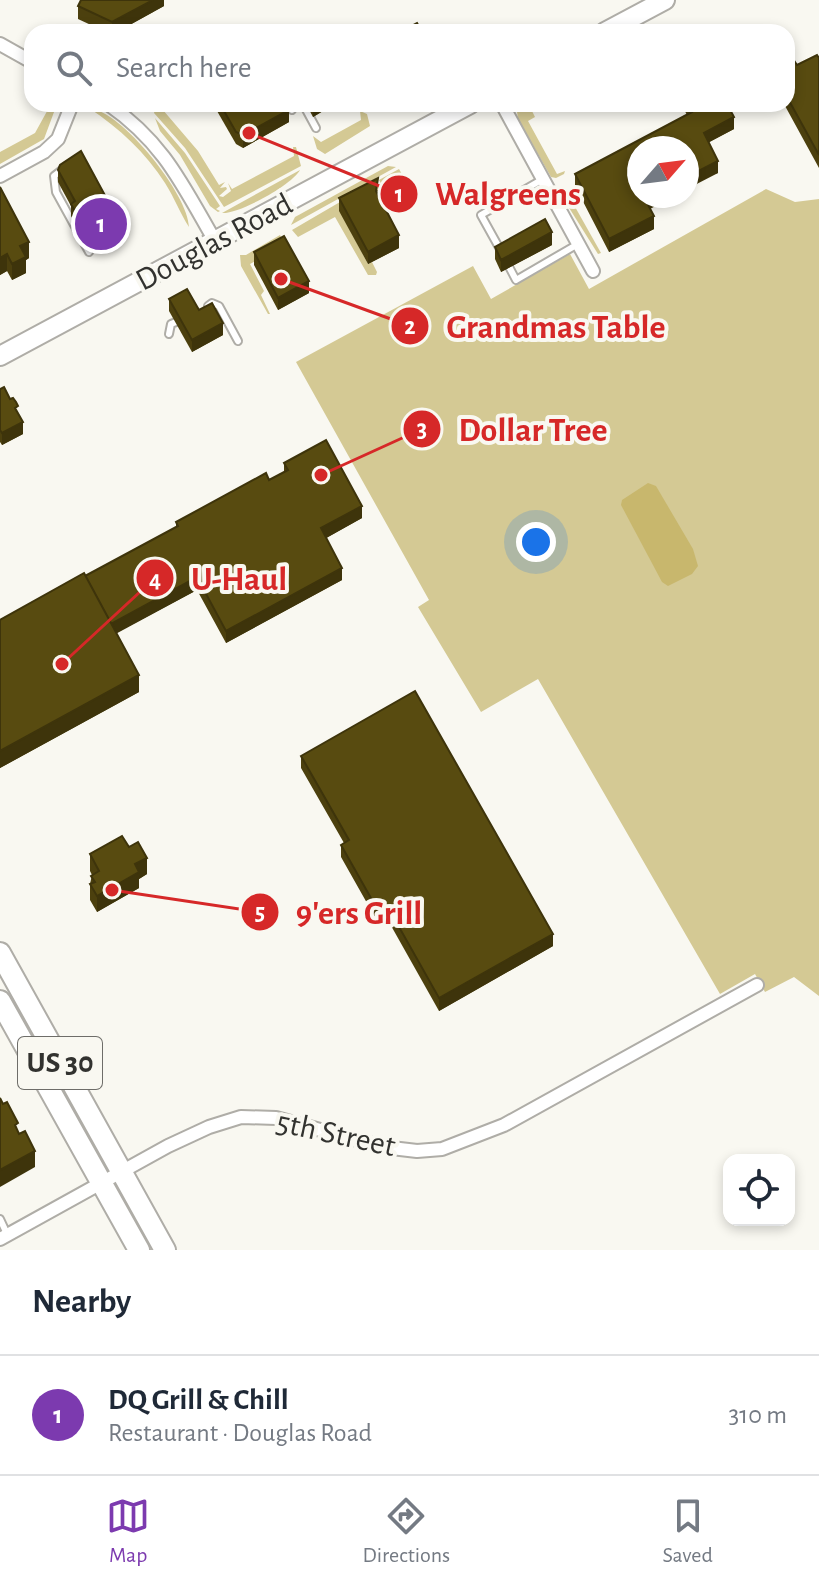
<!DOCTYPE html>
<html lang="en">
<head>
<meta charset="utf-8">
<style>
  body { margin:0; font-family:"Alegreya Sans",sans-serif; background:#f2f2f3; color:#1f2937 }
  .controls { position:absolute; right:24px; bottom:24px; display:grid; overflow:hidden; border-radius:16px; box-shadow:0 4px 12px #0003 }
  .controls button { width:72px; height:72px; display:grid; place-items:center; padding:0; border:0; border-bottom:2px solid #e0e1e3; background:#fff; color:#1f2937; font:40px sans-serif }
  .compass { position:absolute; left:627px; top:136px; width:72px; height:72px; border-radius:50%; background:#fff; box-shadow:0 4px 12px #0003; rotate:62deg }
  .you { position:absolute; left:536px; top:542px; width:28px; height:28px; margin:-20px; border:6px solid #fff; border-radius:50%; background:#1a73e8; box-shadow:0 0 0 12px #1a73e833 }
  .badge { display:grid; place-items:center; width:52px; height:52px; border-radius:50%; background:#7c3aaf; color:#fff; font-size:26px; font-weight:700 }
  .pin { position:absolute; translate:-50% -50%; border:4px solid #fff; box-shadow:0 2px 8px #0006 }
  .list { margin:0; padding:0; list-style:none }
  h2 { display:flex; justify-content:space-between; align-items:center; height:104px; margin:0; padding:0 32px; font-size:34px }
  h2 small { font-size:26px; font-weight:400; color:#747a83 }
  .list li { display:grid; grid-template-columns:52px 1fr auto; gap:24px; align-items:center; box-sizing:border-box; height:120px; padding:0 32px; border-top:2px solid #e0e1e3 }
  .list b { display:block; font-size:30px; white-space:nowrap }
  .list p { margin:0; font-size:26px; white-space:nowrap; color:#747a83 }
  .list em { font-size:26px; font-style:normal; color:#747a83 }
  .icon { flex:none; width:44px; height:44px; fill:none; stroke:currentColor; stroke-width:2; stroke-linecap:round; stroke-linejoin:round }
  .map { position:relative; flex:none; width:819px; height:1250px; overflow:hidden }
  .search { position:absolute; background:#fff; box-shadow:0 4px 12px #0003; left:24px; right:24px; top:24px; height:88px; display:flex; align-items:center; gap:20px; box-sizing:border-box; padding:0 28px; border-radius:24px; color:#747a83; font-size:30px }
  .sheet { height:224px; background:#fff }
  nav { display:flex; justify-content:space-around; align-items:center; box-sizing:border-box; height:112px; border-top:2px solid #e0e1e3; background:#fff; font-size:22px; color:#747a83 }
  nav a { display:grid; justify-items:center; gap:4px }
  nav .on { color:#7c3aaf }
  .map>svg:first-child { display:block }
  .green { fill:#d4c994 }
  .water { fill:#c8b76d }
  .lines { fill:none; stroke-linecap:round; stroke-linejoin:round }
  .lane-casing { stroke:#afada7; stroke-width:10 }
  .street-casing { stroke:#afada7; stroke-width:16 }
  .secondary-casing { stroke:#afada7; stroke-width:22 }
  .primary-casing { stroke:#afada7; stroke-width:24 }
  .lane { stroke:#fff; stroke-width:6 }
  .street { stroke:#fff; stroke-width:12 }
  .secondary { stroke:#fff; stroke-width:18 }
  .primary { stroke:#fff; stroke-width:20 }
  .wall { fill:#4c400e }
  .shaded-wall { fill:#3e340b }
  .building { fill:#584b10; stroke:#3e340b; stroke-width:2 }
  .labels { text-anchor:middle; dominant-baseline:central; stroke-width:8; stroke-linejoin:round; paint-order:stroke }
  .shield { fill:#f9f8f1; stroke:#6e6d69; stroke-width:2 }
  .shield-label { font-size:30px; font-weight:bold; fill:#32322f }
  .street-label { font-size:32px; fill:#32322f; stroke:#f9f8f1 }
  .leader { fill:none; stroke:#d62828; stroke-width:3 }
  .callout-dot { fill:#d62828; stroke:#f9f8f1; stroke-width:3 }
  .mark-label { font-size:24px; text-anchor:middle; font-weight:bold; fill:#fff }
  .callout-label { font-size:34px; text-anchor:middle; font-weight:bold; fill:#d62828; stroke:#f9f8f1; stroke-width:8; stroke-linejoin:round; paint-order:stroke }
</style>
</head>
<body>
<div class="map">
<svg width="819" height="1250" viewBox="0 0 819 1250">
  <rect width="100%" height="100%" fill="#f9f8f1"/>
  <!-- green -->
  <g class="green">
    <path d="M51,104H57L44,139L0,164V152L35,133Z"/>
    <path d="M156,104H167L163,110L198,151L219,185L225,182L220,188L226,187L227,189L219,196L223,197L231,191L228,183L232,189L294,156L293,147H296L301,166L224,207L185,148L154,113Z"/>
    <path d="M516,104H540L531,109L535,117L528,121L557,174L565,171L564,174L556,178L551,177L518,119Z"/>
    <path d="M89,108C121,110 189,195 189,227C181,215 174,197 165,183C146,153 119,128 89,108Z"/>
    <path d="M360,111L367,114L370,126L325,154L317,149L313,136L321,142L361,120Z"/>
    <path d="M155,118L185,153L220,206L216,209L220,211L218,212L210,206L180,155L160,131Z"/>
    <path d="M388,166L396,167L291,225L295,217Z"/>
    <path d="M399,169L404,178V185L388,196L379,180Z"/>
    <path d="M300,170C292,185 239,214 222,213Z"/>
    <path d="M376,181L381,189L340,211L368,264L372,262L377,272L376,275H368L335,217L298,237L292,230Z"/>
    <path d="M565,189L601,253L598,254L561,195Z"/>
    <path d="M766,189L795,202L819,199V996L794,977L765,992L755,974L720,994L538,679L481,712L418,607L429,600L296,362L473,266L491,299L570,254L589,289Z"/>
    <path d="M280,235L285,245L250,264L264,291L261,295L270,314H268L241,266L240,255H246Z"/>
  </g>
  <!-- water -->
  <path class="water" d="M648,483L656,486L693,549L698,566L692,574L668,586L662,582L621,505L622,500Z"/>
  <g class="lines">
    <!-- lane casing -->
    <g class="lane-casing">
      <g id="lane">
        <path d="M288,104L292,110"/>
        <path d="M303,104L316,128"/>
        <path d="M63,169L54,176L56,192L89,252"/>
        <path d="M501,251L481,215L543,179"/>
        <path d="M506,261L516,280L578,244"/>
        <path d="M208,306L212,303L219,306L238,341"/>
        <path d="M169,334L171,324L176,322"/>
        <path d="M0,1219L7,1234"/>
      </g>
    </g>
    <!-- street casing -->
    <g class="street-casing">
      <g id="street">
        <path d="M0,44L32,62"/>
        <path d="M108,104C164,143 182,184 215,241"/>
        <path d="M502,104L593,271"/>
        <path d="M0,176L44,152L58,139L72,104"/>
        <path d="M0,1239L168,1146L209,1127L241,1117L276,1118L383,1147L417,1151L442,1149L504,1125L757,985"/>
      </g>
    </g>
    <!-- secondary casing -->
    <g class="secondary-casing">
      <g id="secondary">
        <path d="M605,32L665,0"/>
        <path d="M0,356L470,104"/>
      </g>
    </g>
    <!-- primary casing -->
    <g class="primary-casing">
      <g id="primary">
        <path d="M0,953L165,1250"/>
        <path d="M0,1001L139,1250"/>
      </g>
    </g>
    <!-- lane -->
    <use href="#lane" class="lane"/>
    <!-- street -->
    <use href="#street" class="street"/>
    <!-- secondary -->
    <use href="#secondary" class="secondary"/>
    <!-- primary -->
    <use href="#primary" class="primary"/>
  </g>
  <!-- wall -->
  <g class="wall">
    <path d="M164,0V6L117,32H106L78,19V6Z"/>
    <path d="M819,58V168L784,104H787V62L797,65Z"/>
    <path d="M213,104H286L289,122L243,148L236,144Z"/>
    <path d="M306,104H328V108L313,117Z"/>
    <path d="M681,104H727L734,129L709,142L718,173L639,196H674L650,209L654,229L609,252L575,186V174L687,115Z"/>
    <path d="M58,170L114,224L84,240L71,216V206L58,182Z"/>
    <path d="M0,187L29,258L26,260V273L12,280L7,271L0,275Z"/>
    <path d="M378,190L377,194L399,248L368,264L339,211V198Z"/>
    <path d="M552,245L501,272L495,259V247Z"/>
    <path d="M254,252L309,293L278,310L254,265Z"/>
    <path d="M169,299L199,310L223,335L192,352L169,311Z"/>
    <path d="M0,389L18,413L23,434L2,445L0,442Z"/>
    <path d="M284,463L362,518L326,538L342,580L226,643L197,590L116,633L139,692L0,768V620L85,576L176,527V522L269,480L284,472Z"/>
    <path d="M301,756L553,946L439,1011L385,915L376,919L341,857V845L344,843L301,768Z"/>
    <path d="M129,847L147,874L139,879V888L97,912L90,900V884L92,875L90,871V854Z"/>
  </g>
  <!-- shaded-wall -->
  <g class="shaded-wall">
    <path d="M153,0H164V6L117,32H112V22Z"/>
    <path d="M313,104H328V108L313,117Z"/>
    <path d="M289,110V122L243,148V135Z"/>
    <path d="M734,117V129L704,145V133Z"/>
    <path d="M718,161V173L687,189V177Z"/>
    <path d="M651,196H674L645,211V199Z"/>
    <path d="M114,212V224L84,240V228Z"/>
    <path d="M654,216V229L609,252V239Z"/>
    <path d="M552,232V245L501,272V260Z"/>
    <path d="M399,235V248L368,264V252Z"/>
    <path d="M29,242V258L26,260V273L12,280V264L20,246Z"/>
    <path d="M7,254V271L0,275V258Z"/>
    <path d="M309,281V293L278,310V298Z"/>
    <path d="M223,323V335L192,352V340Z"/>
    <path d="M23,422V434L2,445V433Z"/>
    <path d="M362,506V518L321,541V528Z"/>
    <path d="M342,568V580L226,643V631Z"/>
    <path d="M197,577V590L110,637V625Z"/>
    <path d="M139,675V692L0,768V751Z"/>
    <path d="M147,858V874L139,879V888L97,912V896L135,864Z"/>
    <path d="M385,902V915L376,919V907Z"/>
    <path d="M553,934V946L439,1011V998Z"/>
    <path d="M35,1151V1167L0,1187V1170Z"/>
  </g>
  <!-- building -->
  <g class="building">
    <path d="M81,0H153L112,22L78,6Z"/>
    <path d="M417,23L422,32H400Z"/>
    <path d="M817,55L819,58V155L787,97V62L793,59L797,65Z"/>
    <path d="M220,104H286L289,110L243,135L236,132Z"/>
    <path d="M688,104H727L734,117L704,133L718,161L687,177V148H639V196H651L645,199L654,216L609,239L575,174L692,112Z"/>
    <path d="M81,151L114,212L84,228L71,204L75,201L58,170L60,165Z"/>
    <path d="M378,178L376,191L399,235L368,252L339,198Z"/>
    <path d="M0,187L29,242L20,246L26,257L12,264L7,254L0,258Z"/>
    <path d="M545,219L552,232L501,260L495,247Z"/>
    <path d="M284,236L309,281L278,298L254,252Z"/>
    <path d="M187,289L199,310L212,303L223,323L192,340L169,299Z"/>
    <path d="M4,387L10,399L13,398L16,402L18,406L15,408L23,422L2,433L0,430V389Z"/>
    <path d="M326,440L362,506L321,528L342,568L226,631L197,577L111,624L85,576L178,526L176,522L266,473L269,480L288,470L284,463Z"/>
    <path d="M84,573L139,675L0,751V620Z"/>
    <path d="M415,691L553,934L439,998L385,902L376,907L341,845L349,840L301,756Z"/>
    <path d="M122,836L129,847L138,842L147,858L135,864L139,872L97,896L90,884L95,882L91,876L99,871L90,854Z"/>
    <path d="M0,1098L3,1104L7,1102L18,1123L15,1125L19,1134L25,1131L35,1151L0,1170Z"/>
  </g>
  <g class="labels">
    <!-- shield labels -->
    <rect class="shield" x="18" y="1037" width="84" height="52" rx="6"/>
    <g class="shield-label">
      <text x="60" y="1063">US 30</text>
    </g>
    <!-- street labels -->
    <g class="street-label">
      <text transform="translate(214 242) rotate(-28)">Douglas Road</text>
      <text transform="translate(336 1134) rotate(12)">5th Street</text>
    </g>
  </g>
  <!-- callouts -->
  <path class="leader" d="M249 133L399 194M281 279L410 326M321 475L422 429M62 664L155 578M112 890L260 912"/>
  <g class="callout-dot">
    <circle cx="249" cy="133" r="8"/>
    <circle cx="281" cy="279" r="8"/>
    <circle cx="321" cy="475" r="8"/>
    <circle cx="62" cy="664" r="8"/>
    <circle cx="112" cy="890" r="8"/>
    <circle cx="399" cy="194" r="20"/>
    <circle cx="410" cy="326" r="20"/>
    <circle cx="422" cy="429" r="20"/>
    <circle cx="155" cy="578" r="20"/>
    <circle cx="260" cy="912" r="20"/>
  </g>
  <g class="mark-label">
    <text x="399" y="202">1</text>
    <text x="410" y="334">2</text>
    <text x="422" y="437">3</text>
    <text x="155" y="587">4</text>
    <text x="260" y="920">5</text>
  </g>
  <g class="callout-label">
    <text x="508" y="205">Walgreens</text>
    <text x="556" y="338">Grandmas Table</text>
    <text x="533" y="441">Dollar Tree</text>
    <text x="239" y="590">U-Haul</text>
    <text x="359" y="924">9'ers Grill</text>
  </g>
</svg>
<div class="controls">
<button><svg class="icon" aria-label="locate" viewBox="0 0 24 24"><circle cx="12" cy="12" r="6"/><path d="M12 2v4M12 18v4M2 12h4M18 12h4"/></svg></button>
</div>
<svg class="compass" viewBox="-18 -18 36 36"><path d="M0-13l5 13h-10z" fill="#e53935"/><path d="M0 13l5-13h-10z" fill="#747a83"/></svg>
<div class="you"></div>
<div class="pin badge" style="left:101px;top:224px">1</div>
<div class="search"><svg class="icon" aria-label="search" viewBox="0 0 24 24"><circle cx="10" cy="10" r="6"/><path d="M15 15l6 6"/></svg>Search here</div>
</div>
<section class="sheet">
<h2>Nearby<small></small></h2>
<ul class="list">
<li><span class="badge">1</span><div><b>DQ Grill &amp; Chill</b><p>Restaurant · Douglas Road</p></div><em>310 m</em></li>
</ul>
</section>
<nav>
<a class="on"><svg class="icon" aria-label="map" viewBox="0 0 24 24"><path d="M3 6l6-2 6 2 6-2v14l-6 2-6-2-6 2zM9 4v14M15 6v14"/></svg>Map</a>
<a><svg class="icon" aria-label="directions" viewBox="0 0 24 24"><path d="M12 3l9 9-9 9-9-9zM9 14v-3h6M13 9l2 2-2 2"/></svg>Directions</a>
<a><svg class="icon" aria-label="saved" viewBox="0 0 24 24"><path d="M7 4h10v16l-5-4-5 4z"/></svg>Saved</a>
</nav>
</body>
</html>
